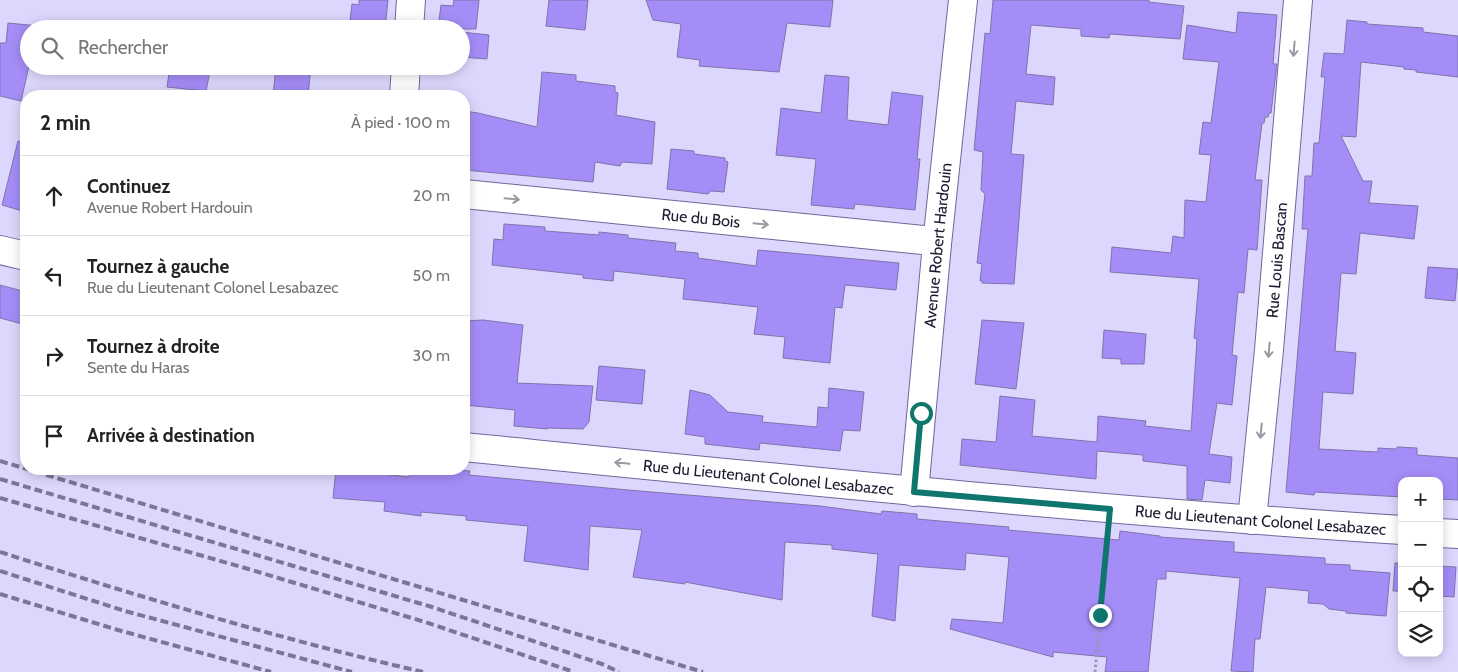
<!DOCTYPE html>
<html lang="fr">
<head>
<meta charset="utf-8">
<style>
  body { margin:0; font-family:Cabin,sans-serif; background:#f6f6f6; color:#222 }
  .controls { position:absolute; right:15px; bottom:15px; display:grid; overflow:hidden; border-radius:10px; box-shadow:0 2px 12px #0003 }
  .controls button { width:45px; height:45px; display:grid; place-items:center; padding:0; border:0; border-bottom:1px solid #e0e0e0; background:#fff; color:#222; font:25px sans-serif }
  .stop { position:absolute; width:15px; height:15px; margin:-11px; border:4px solid #0f766e; border-radius:50%; background:#fff }
  .stop.end { background:#0f766e; border-color:#fff; box-shadow:0 1px 5px #0008 }
  .list { margin:0; padding:0; list-style:none }
  h2 { display:flex; justify-content:space-between; align-items:center; height:65px; margin:0; padding:0 20px; font-size:21px }
  h2 small { font-size:16px; font-weight:400; color:#767676 }
  .list li { display:grid; grid-template-columns:32px 1fr auto; gap:15px; align-items:center; box-sizing:border-box; height:80px; padding:0 20px; border-top:1px solid #e0e0e0 }
  .list b { display:block; font-size:19px; white-space:nowrap }
  .list p { margin:0; font-size:16px; white-space:nowrap; color:#767676 }
  .list em { font-size:16px; font-style:normal; color:#767676 }
  .icon { flex:none; width:28px; height:28px; fill:none; stroke:currentColor; stroke-width:2; stroke-linecap:round; stroke-linejoin:round }
  .map { position:relative; flex:none; width:1458px; height:672px; overflow:hidden }
  .search { position:absolute; background:#fff; box-shadow:0 2px 12px #0003; left:20px; top:20px; width:450px; height:55px; display:flex; align-items:center; gap:12px; box-sizing:border-box; padding:0 18px; border-radius:28px; color:#767676; font-size:19px }
  .panel { position:absolute; background:#fff; box-shadow:0 2px 12px #0003; left:20px; top:90px; width:450px; height:385px; border-radius:20px }
  .map>svg:first-child { display:block }
  .building { fill:#a58df7; stroke:#7e74ac }
  .lines { fill:none; stroke-linecap:round; stroke-linejoin:round }
  .street-casing { stroke:#71669d; stroke-width:30 }
  .path { stroke:#9b96b7; stroke-width:3; stroke-dasharray:2.5 2.5; stroke-linecap:butt }
  .street { stroke:#fff; stroke-width:28 }
  .rail { stroke:#7c7695; stroke-width:4; stroke-dasharray:8 4; stroke-linecap:butt }
  .oneway { stroke:#9a98a2 }
  .route { stroke:#0f766e; stroke-width:6 }
  .labels { text-anchor:middle; dominant-baseline:central; stroke-width:4; stroke-linejoin:round; paint-order:stroke }
  .street-label { font-size:16px; fill:#1f1a31; stroke:#fefefe }
</style>
</head>
<body>
<div class="map">
<svg width="1458" height="672" viewBox="0 0 1458 672">
  <rect width="100%" height="100%" fill="#ddd7fd"/>
  <!-- building -->
  <g class="building">
    <path d="M359,0H388L385,29H349L352,4L359,5Z"/>
    <path d="M454,0H479L476,29H438L441,5L453,6Z"/>
    <path d="M549,0H588L585,30L546,26Z"/>
    <path d="M646,0H833L830,27L787,23L779,72L699,66L700,60L677,57L681,24L653,20Z"/>
    <path d="M993,0H1149V2L1184,6L1180,39L1110,34L1109,38L1081,36V29L1031,25L1026,74L1055,77L1053,105L1016,101L1011,154L1024,155L1014,284L982,283V280L980,281L982,264L977,263L985,194L981,190L983,152L974,150L985,33L990,34Z"/>
    <path d="M1238,12L1277,15L1273,64H1277L1271,113H1269L1268,117H1265L1264,123H1262L1255,180H1262L1257,250L1248,249L1244,293L1238,292L1232,355L1237,356L1232,405L1217,403L1209,454L1232,457L1230,483L1205,480L1202,500L1187,499V466L1143,461V455L1097,451L1096,479L960,465L962,439L996,442L1000,396L1035,400L1032,436L1097,442L1098,416L1146,421L1145,426L1191,431L1197,339L1194,338L1199,279L1110,272L1112,247L1171,253L1173,236L1184,238L1185,200L1206,202L1211,155L1199,154L1203,122L1211,123L1219,62L1183,59L1187,25L1236,33Z"/>
    <path d="M1347,20L1367,22V24L1423,28V32L1458,36V77L1416,72V70L1404,69V67L1361,62L1356,137L1341,136L1363,181H1372L1369,203L1418,206L1414,239L1360,233L1356,274L1341,273L1335,351L1356,353L1353,394L1323,392L1319,449L1378,452V448L1395,449L1398,447L1417,448V455L1458,458V500L1439,499V481H1402V497L1315,492L1314,495L1286,492L1308,229H1302L1305,176H1312L1314,143H1319L1325,77H1321L1324,53L1344,54Z"/>
    <path d="M8,23L39,26V29H29V66L21,101L0,96V43H6Z"/>
    <path d="M461,32L489,35L487,59L461,57Z"/>
    <path d="M170,66H211L206,91L167,87Z"/>
    <path d="M276,66H311L308,96H273Z"/>
    <path d="M542,72L576,75V81L615,86V92L618,93L616,115L655,122L652,164L622,162L620,166L595,162L593,182L464,170V111L478,113L537,127Z"/>
    <path d="M825,75L849,77L847,120L888,125L892,92L923,96L917,159H920L915,210L855,204L854,209L811,205L816,159L776,155L781,108L821,113Z"/>
    <path d="M18,141L26,142V212L2,205Z"/>
    <path d="M671,149L694,151V154L725,158V161L728,162L724,192L711,191L708,194L667,189Z"/>
    <path d="M504,224L545,227V231L599,235V232L628,235V238L676,243L675,251L698,253V258L756,266L758,250L899,263L896,290L845,285L842,308L835,307L830,363L783,358L785,337L754,334L758,307L683,299L685,279L614,271L613,281L583,278V275L492,265L494,239L503,240Z"/>
    <path d="M1428,267L1458,269L1455,301L1425,298Z"/>
    <path d="M0,285L26,292V325L0,318Z"/>
    <path d="M483,320L523,325L517,383L593,386L589,422L583,429L547,428V429L514,426L515,410L464,405V321Z"/>
    <path d="M982,320L1024,323L1016,389L975,384Z"/>
    <path d="M1104,330L1146,334L1144,364H1121V359L1102,358Z"/>
    <path d="M599,366L645,370L642,404L596,400Z"/>
    <path d="M829,388L864,392L860,431L843,430L840,451L760,443L759,450L705,444V437L685,434L690,390L710,395L728,412L763,416L762,422L817,427L818,407L828,408Z"/>
    <path d="M336,469H355V471L409,477L410,469H445L470,471L469,475L628,490L820,506L881,514L882,511L917,514V519L1009,527L1008,530L1119,540L1120,531L1160,536V537L1234,542V552L1325,558V564L1350,565V570L1390,573L1386,616L1346,613V611L1329,609L1323,604L1308,603L1309,591L1266,587L1260,639H1255L1253,672L1231,671L1240,578L1166,571V579H1157L1148,672H1105L1107,657L1053,652V657L950,629L952,619L1003,623L1009,557L966,553L965,570L899,565L895,621L872,616L878,554L832,549V545L785,542L782,600L685,582V584L633,577L642,530L590,526L588,570L524,561L528,526L466,520V516L421,512V516L384,511L385,502L333,498Z"/>
    <path d="M1395,563H1402V591H1393Z"/>
    <path d="M1439,566L1456,567L1454,597L1439,596Z"/>
  </g>
  <g class="lines">
    <!-- street casing -->
    <g class="street-casing">
      <g id="street">
        <path d="M409,29L411,0"/>
        <path d="M404,96L406,66"/>
        <path id="s1" d="M464,194L923,240L937,244"/>
        <path d="M0,250L26,256"/>
        <path id="s2" d="M464,447C776,478 1088,510 1402,530"/>
        <path id="s3" d="M914,492L937,244L963,0"/>
        <path id="s4" d="M1252,520L1269,350L1298,0"/>
        <path d="M1439,533L1458,534"/>
      </g>
    </g>
    <!-- path -->
    <path class="path" d="M1095,672L1107,536"/>
    <!-- street -->
    <use href="#street" class="street"/>
    <!-- rail -->
    <g class="rail">
      <path d="M0,461L703,672"/>
      <path d="M0,479L432,607L602,664L619,672"/>
      <path d="M0,498L245,568L425,622L574,672"/>
      <path d="M0,552C140,597 280,639 423,672"/>
      <path d="M0,571L125,611L352,672"/>
      <path d="M0,594L118,630L271,672"/>
    </g>
  </g>
  <!-- one-way arrows -->
  <defs><path id="oneway-shaft" d="M-6 0H5M1.5-3L5.5 0L1.5 3" fill="none" stroke-width="1.6" stroke-linecap="round" stroke-linejoin="round" transform="scale(1.25)"/></defs>
  <g class="oneway">
    <use href="#oneway-shaft" transform="translate(1294 49) rotate(95)"/>
    <use href="#oneway-shaft" transform="translate(512 199) rotate(6)"/>
    <use href="#oneway-shaft" transform="translate(761 224) rotate(6)"/>
    <use href="#oneway-shaft" transform="translate(1269 350) rotate(95)"/>
    <use href="#oneway-shaft" transform="translate(1261 431) rotate(96)"/>
    <use href="#oneway-shaft" transform="translate(622 463) rotate(-174)"/>
  </g>
  <g class="lines">
    <!-- route -->
    <path class="route" d="M921,413L914,492L1110,509L1100,615"/>
  </g>
  <g class="labels">
    <!-- street labels -->
    <g class="street-label">
      <text stroke="none"><textPath href="#s1" startOffset="238">Rue du Bois</textPath></text>
      <text stroke="none"><textPath href="#s3" startOffset="248">Avenue Robert Hardouin</textPath></text>
      <text stroke="none"><textPath href="#s4" startOffset="261">Rue Louis Bascan</textPath></text>
      <text stroke="none"><textPath href="#s2" startOffset="306">Rue du Lieutenant Colonel Lesabazec</textPath></text>
      <text stroke="none"><textPath href="#s2" startOffset="800">Rue du Lieutenant Colonel Lesabazec</textPath></text>
    </g>
  </g>
</svg>
<div class="controls">
<button>+</button>
<button>−</button>
<button><svg class="icon" aria-label="locate" viewBox="0 0 24 24"><circle cx="12" cy="12" r="6"/><path d="M12 2v4M12 18v4M2 12h4M18 12h4"/></svg></button>
<button><svg class="icon" aria-label="layers" viewBox="0 0 24 24"><path d="M12 4l9 5-9 5-9-5zM3 14l9 5 9-5"/></svg></button>
</div>
<div class="stop" style="left:921px;top:413px"></div>
<div class="stop end" style="left:1100px;top:615px"></div>
<div class="search"><svg class="icon" aria-label="search" viewBox="0 0 24 24"><circle cx="10" cy="10" r="6"/><path d="M15 15l6 6"/></svg>Rechercher</div>
<section class="panel">
<h2>2 min<small>À pied · 100 m</small></h2>
<ul class="list">
<li><svg class="icon" aria-label="ahead" viewBox="0 0 24 24"><path d="M12 20V5M6 11l6-6 6 6"/></svg><div><b>Continuez</b><p>Avenue Robert Hardouin</p></div><em>20 m</em></li>
<li><svg class="icon" aria-label="left" viewBox="0 0 24 24"><path d="M17 20v-9H6M10 6l-5 5 5 5"/></svg><div><b>Tournez à gauche</b><p>Rue du Lieutenant Colonel Lesabazec</p></div><em>50 m</em></li>
<li><svg class="icon" aria-label="right" viewBox="0 0 24 24"><path d="M7 20v-9h11M14 6l5 5-5 5"/></svg><div><b>Tournez à droite</b><p>Sente du Haras</p></div><em>30 m</em></li>
<li><svg class="icon" aria-label="arrive" viewBox="0 0 24 24"><path d="M6 21V4h12l-3 4 3 4H6"/></svg><div><b>Arrivée à destination</b></div></li>
</ul>
</section>
</div>
</body>
</html>
